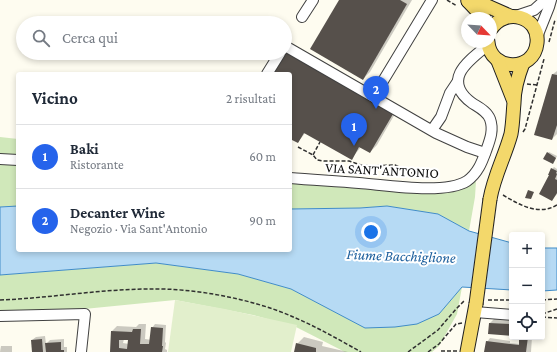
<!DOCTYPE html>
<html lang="it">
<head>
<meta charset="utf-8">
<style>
  body { margin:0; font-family:"Crimson Pro",serif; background:#f2f2f3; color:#1f2937 }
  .controls { position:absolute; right:12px; bottom:12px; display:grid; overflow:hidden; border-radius:4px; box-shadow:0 2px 6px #0003 }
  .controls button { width:36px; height:36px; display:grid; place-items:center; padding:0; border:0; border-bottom:1px solid #e0e1e3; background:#fff; color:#1f2937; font:20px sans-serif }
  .compass { position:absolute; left:461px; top:12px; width:36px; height:36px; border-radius:50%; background:#fff; box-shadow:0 2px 6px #0003; rotate:115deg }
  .you { position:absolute; left:371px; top:232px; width:14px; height:14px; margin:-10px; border:3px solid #fff; border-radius:50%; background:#1a73e8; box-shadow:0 0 0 6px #1a73e833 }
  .badge { display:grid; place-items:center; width:26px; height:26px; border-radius:50%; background:#2563eb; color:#fff; font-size:13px; font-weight:700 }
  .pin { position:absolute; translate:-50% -33px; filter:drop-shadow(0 1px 2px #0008) }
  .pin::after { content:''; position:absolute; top:21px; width:14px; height:12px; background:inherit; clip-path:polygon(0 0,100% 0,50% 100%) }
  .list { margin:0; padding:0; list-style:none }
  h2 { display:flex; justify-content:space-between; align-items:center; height:52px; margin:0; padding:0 16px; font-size:17px }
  h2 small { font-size:13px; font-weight:400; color:#747a83 }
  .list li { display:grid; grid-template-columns:26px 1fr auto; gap:12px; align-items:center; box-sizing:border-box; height:64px; padding:0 16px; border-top:1px solid #e0e1e3 }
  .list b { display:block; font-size:15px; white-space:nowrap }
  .list p { margin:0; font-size:13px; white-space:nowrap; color:#747a83 }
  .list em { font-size:13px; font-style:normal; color:#747a83 }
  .icon { flex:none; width:22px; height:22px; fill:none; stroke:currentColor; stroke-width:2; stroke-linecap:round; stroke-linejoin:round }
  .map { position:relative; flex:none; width:557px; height:352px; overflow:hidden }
  .search { position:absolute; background:#fff; box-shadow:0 2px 6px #0003; left:16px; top:16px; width:276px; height:44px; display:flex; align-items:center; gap:10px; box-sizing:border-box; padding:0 14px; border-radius:22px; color:#747a83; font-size:15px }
  .panel { position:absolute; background:#fff; box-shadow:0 2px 6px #0003; left:16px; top:72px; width:276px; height:180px; border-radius:4px }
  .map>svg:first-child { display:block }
  .green { fill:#d0e8ba }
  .pitch { fill:#e2efcc }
  .water { fill:#b6daf4; stroke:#408cc8 }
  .shadow { fill:#0003; fill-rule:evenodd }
  .building { fill:#56504b; fill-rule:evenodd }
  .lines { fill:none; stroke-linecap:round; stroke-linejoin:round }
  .minor-casing { stroke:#414141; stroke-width:12 }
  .major-casing { stroke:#1f1f1f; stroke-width:15 }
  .path { stroke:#303030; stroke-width:1.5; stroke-dasharray:4 2; stroke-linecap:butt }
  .minor { stroke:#fff; stroke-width:10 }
  .major { stroke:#f3d86b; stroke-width:13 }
  .major-bridge-casing { stroke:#1f1f1f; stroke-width:15; stroke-linecap:butt }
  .major-bridge { stroke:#f3d86b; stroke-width:13 }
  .labels { text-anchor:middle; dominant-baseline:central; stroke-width:4; stroke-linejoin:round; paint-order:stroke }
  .street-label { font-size:14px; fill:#0e0e0e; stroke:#fff }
  .water-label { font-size:15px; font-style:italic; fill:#1b5e9c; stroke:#fff }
</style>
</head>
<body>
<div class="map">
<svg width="557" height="352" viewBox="0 0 557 352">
  <rect width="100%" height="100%" fill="#fefcf0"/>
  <!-- green -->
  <g class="green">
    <path d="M0,137L18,139V206L0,207Z"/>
    <path d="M290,179L333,182L432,194L458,191L476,181L475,197L469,231L438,214L387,206L360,208L290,209Z"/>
    <path d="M156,263L238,274L291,289L366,328L439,314L462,287L457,314L439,346L432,352H345L296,327L253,315L175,300L84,309L0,313V275Z"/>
  </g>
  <!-- pitch -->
  <path class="pitch" d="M175,300L225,309L297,325L291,352H168Z"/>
  <!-- water -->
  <g class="water">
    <path d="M18,206V250H290V209L360,208L387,206L438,214L469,231L512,243V290L462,287L439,314L417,324L395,327L365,328L291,289L238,274L156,263L0,275V207Z"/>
    <path d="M542,248H557V290L542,291Z"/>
  </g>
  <!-- shadow -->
  <g class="shadow">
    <path d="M340,0H412L370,72L363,79Z"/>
    <path d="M286,53L399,107L377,145L370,152L361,147L351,159L306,132L298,142L290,137V74H274Z"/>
    <path d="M557,71V134L552,139L553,74Z"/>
    <path d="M549,152L557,156L554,162L548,153Z"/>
    <path d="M554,167L557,169V194L552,200V169Z"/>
    <path d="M495,318L512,319V335L490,323Z"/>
    <path d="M139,324H146L145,339L152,340V328L155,324L166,325L165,342L166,343L165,349L167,350V352H111L112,331L117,326L136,327ZM124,339H129V344L123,343Z"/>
    <path d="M45,336L46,344L50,340L64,339V347H67V352H33L32,340L36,337Z"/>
    <path d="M304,337L323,342L322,346L348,352H295L297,344Z"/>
    <path d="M520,337H532L531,352H485L487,342L490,338L510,341V343L520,344Z"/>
    <path d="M1,346H12V352H0Z"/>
  </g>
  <!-- building -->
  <g class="building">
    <path d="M339,0H400L407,4L363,80L310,49Z"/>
    <path d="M286,52L393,114L370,153L359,147L352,160L304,133L298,143L290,139V74H273Z"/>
    <path d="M552,74L557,75V125L552,140L534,135Z"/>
    <path d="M547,152L556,158L553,164L543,159Z"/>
    <path d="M551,168L557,171L556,173L557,174L555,179L557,180V193L552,201L539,194L549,175H548Z"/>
    <path d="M528,190L534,192L531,199L525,198Z"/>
    <path d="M489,323L512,324V336L488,334Z"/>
    <path d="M151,327L163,328L162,346H163L162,352H110L111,331L132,332L133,329H141L140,344H149ZM119,340H128L127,349L119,348Z"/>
    <path d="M519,337H528L526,352H484L486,341L519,345Z"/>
    <path d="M42,339L43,352H32L31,340Z"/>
    <path d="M61,342V350H64V352H46L45,343Z"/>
    <path d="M296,343L316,348V352H294Z"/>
  </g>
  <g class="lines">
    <!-- minor casing -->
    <g class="minor-casing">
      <g id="minor">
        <path d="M516,16L534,10L545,0"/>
        <path d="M302,17L313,0"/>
        <path d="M537,37L549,7L551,0"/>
        <path d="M285,46L436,133L467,147L485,153"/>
        <path d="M267,74L280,53"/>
        <path d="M383,81L432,0"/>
        <path d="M432,130L441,117L450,93L458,81"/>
        <path d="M0,159L18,160"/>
        <path d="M290,178C313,180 336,181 359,183C386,185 445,195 467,181C478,173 482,162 486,151C490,140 494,130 490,119C487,111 478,107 472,103C441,80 468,61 488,45"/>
        <path d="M475,312L512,315"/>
        <path d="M0,316L85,314L81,352"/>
      </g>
    </g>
    <!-- major casing -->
    <g class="major-casing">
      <g id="major">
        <path d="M468,1L485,5L510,16"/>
        <path d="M468,1L484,18"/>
        <path d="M488,42C490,71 534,73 537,43C540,16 505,7 491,29"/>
        <path d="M498,61L513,99"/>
        <path d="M490,199C494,176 505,156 511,134C513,123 513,113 514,103C514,90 518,76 523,63"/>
        <path d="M467,352L476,304"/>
      </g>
    </g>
    <!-- path -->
    <g class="path">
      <path d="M447,0L457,6"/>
      <path d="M549,42L555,20"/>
      <path d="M527,84L537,85"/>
      <path d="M523,132L525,129L544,59"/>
      <path d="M298,147L313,155L317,160L324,161H349L361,165L371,166L395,165L416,175L427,178"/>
      <path d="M313,155L320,142"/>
      <path d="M503,195C520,205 538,216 557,205"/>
      <path d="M0,300C51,298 101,289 151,289C194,288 252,299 291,316C315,326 338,339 361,352"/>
      <path d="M488,300H512"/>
      <path d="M542,300L557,299"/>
      <path d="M542,314L557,309"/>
      <path d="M542,317L557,318"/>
      <path d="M441,351H457"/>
      <path d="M408,352L438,330L456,309L464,301"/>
      <path d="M428,352L439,344L456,324L462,323"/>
    </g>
    <!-- minor -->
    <use href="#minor" class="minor"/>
    <!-- major -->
    <use href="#major" class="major"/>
    <!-- major-bridge casing -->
    <g class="major-bridge-casing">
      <path id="major-bridge" d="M476,304L490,199"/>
    </g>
    <!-- major-bridge -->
    <use href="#major-bridge" class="major-bridge"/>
  </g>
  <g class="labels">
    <!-- street labels -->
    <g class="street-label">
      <text transform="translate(382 170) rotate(3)">VIA SANT'ANTONIO</text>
    </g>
    <!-- water labels -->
    <g class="water-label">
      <text transform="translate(401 256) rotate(2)">Fiume Bacchiglione</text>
    </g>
  </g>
</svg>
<div class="controls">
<button>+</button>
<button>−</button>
<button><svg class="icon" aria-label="locate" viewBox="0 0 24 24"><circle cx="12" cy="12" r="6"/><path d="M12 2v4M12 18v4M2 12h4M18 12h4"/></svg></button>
</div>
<svg class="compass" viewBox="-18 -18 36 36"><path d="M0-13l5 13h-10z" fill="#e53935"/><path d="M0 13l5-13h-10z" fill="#747a83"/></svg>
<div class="you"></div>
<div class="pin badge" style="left:354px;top:146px">1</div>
<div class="pin badge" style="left:376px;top:109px">2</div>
<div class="search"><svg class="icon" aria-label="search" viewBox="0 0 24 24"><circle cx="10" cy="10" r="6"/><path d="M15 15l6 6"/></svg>Cerca qui</div>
<section class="panel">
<h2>Vicino<small>2 risultati</small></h2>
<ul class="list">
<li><span class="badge">1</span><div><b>Baki</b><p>Ristorante</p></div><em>60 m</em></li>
<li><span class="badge">2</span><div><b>Decanter Wine</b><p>Negozio · Via Sant'Antonio</p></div><em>90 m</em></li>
</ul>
</section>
</div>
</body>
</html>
